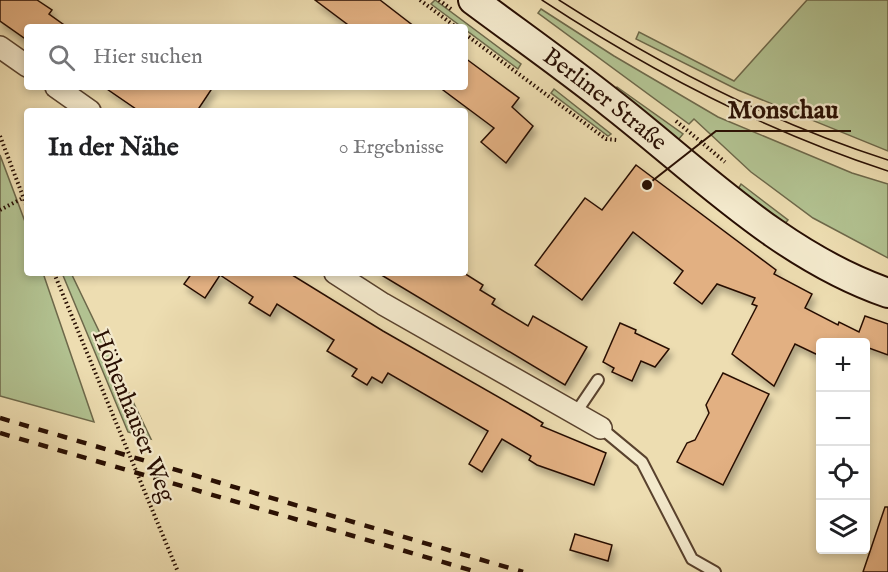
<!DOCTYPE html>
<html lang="de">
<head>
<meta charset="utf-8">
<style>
  body { margin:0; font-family:"IM FELL English",serif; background:#f2f2f2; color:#202124 }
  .controls { position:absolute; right:18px; bottom:18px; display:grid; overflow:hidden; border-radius:6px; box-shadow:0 3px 9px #0003 }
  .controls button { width:54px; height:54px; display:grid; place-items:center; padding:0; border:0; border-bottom:2px solid #e0e0e0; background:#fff; color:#202124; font:30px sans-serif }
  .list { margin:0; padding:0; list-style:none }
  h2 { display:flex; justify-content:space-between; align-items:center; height:78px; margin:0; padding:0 24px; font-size:26px }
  h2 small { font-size:20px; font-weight:400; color:#757577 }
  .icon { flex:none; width:33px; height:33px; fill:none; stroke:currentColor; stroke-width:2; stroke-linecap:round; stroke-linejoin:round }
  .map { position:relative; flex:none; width:888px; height:572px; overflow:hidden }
  .search { position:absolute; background:#fff; box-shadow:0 3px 9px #0003; left:24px; top:24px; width:444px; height:66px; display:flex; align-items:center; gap:15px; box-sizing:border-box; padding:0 21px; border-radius:6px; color:#757577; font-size:22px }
  .panel { position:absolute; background:#fff; box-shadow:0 3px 9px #0003; left:24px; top:108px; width:444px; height:168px; border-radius:6px }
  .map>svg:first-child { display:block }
  .green { fill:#b2c291; stroke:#6d684a; stroke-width:1.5 }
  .building { fill:#e2b082; stroke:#280e02; stroke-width:1.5; filter:url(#shadow) }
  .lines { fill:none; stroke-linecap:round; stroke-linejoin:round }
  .lane-casing { stroke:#59422e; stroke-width:14 }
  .street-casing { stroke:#59422e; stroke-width:24 }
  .secondary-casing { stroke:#280e02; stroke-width:32 }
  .path { stroke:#280e02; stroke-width:4; stroke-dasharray:1.5 3; stroke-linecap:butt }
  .lane { stroke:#f3e9cc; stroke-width:10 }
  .street { stroke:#f3e9cc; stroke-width:21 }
  .secondary { stroke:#f3e9cc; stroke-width:28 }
  .tram { stroke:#280e02; stroke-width:1.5 }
  .rail { stroke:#280e02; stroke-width:4.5; stroke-dasharray:10 10; stroke-linecap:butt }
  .labels { text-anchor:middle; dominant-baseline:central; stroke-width:4.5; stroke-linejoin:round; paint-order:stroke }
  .street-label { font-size:24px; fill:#280e02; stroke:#f3e9cc }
  .leader { fill:none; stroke:#280e02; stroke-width:2 }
  .callout-dot { fill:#280e02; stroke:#f3e9cc; stroke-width:2 }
  .callout-label { font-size:26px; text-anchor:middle; font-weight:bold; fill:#280e02; stroke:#f3e9cc; stroke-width:4.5; stroke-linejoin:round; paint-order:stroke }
</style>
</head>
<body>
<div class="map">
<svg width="888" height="572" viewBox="0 0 888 572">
  <defs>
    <filter id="shadow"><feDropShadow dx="3.5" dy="6" stdDeviation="3" flood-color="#0004"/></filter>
  </defs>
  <rect width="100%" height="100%" fill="#edddb1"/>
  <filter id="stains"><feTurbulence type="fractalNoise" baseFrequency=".00333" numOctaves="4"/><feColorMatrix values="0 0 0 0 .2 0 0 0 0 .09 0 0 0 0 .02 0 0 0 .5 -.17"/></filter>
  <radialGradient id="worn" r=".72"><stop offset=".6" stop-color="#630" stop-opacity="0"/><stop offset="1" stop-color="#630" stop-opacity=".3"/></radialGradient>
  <!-- green -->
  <g class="green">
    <path d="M435,0L521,64L518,69L431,4Z"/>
    <path d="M807,0H888V151L738,90L636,39L639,32L734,81Z"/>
    <path d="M541,9L614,56L718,117L852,173L888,184V258L813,218L751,172L694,119L689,124L538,13Z"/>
    <path d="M617,87L683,134L678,140L614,92Z"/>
    <path d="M554,89L611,134L608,136L551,93Z"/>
    <path d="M0,155L27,227V273H43L94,422L0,396Z"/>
    <path d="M741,184L788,220L784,225L738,189Z"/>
    <path d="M62,273H71L151,439L128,432Z"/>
  </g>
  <!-- building -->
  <g class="building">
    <path d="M0,0H37L52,10L49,14L67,27H27V40L0,21Z"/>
    <path d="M315,0H380L415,27H351Z"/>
    <path d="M465,58L519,98L512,107L533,126L506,163L481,142L494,128L439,87H465Z"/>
    <path d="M104,87H213L197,111H139Z"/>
    <path d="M636,165L776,270L774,274L812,294L805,308L838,325L839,322L859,332L865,316L888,324V355L866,347V342H820V356L795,344L774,386L732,354L757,306L752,304L755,298L717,284L702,304L674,283L683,271L633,232L582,300L535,265L585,198L602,210Z"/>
    <path d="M192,273H289L383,331L528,414L543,423L541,426L606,453L594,485L537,465L529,460L531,456L502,439L482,472L469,464L488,431L388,373L382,383L372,377L367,385L352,376L357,369L327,351L334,340L277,304L270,316L249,303L253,297L220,275L205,298L184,284Z"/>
    <path d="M378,273H464L483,285L480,290L495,299L492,304L528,326L533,316L587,347L565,385Z"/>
    <path d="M620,323L636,330L635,333L669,349L655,367L641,361L632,381L612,372L614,368L603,362Z"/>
    <path d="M723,373L769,394L723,485L677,462L687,443L695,440L709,413L706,405Z"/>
    <path d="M885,507H888V572H863Z"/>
    <path d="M575,534L612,545L608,561L570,550Z"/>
  </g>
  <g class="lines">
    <!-- lane casing -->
    <g class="lane-casing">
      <g id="lane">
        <path d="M575,414L598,380"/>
        <path d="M601,428L642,462L692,559L715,572"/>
      </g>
    </g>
    <!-- street casing -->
    <g class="street-casing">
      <g id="street">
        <path d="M0,47L27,66"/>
        <path d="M56,87L90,111"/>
        <path d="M335,273L383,304L601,428"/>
      </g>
    </g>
    <!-- secondary casing -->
    <g class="secondary-casing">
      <g id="secondary">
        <path id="s1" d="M473,0C520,35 567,68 612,104C699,172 781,256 888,293"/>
      </g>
    </g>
    <!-- path -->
    <g class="path">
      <path d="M420,0L456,27"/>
      <path d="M439,0L451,9"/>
      <path d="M465,34L606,139L617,140"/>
      <path d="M676,121L725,162"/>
      <path d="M0,136L27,207"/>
      <path d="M0,210L23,198"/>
      <path d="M54,273L178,572"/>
    </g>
    <!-- lane -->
    <use href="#lane" class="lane"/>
    <!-- street -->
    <use href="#street" class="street"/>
    <!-- secondary -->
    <use href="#secondary" class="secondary"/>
    <!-- tram -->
    <g class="tram">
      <path d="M542,0C650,71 765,131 888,171"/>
      <path d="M559,0C662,66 771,123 888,160"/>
    </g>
    <!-- rail -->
    <g class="rail">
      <path d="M0,418L523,572"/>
      <path d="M0,433L477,572"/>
    </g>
  </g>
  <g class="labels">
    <!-- street labels -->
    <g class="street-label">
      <text stroke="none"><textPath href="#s1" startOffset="165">Berliner Straße</textPath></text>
      <text transform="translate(133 416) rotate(68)">Höhenhauser Weg</text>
    </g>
  </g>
  <!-- callouts -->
  <path class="leader" d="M647 185L716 131H851"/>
  <circle class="callout-dot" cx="647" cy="185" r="6"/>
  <g class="callout-label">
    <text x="783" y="118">Monschau</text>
  </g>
  <rect width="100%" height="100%" filter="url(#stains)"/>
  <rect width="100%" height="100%" fill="url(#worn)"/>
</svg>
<div class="controls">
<button>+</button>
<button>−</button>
<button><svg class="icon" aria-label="locate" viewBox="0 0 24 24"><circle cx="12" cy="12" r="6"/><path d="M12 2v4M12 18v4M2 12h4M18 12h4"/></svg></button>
<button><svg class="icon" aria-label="layers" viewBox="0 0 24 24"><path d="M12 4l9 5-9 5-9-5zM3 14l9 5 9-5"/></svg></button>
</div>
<div class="search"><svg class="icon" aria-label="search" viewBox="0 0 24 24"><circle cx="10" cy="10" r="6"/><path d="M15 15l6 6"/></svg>Hier suchen</div>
<section class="panel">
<h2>In der Nähe<small>0 Ergebnisse</small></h2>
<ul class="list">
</ul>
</section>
</div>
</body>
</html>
